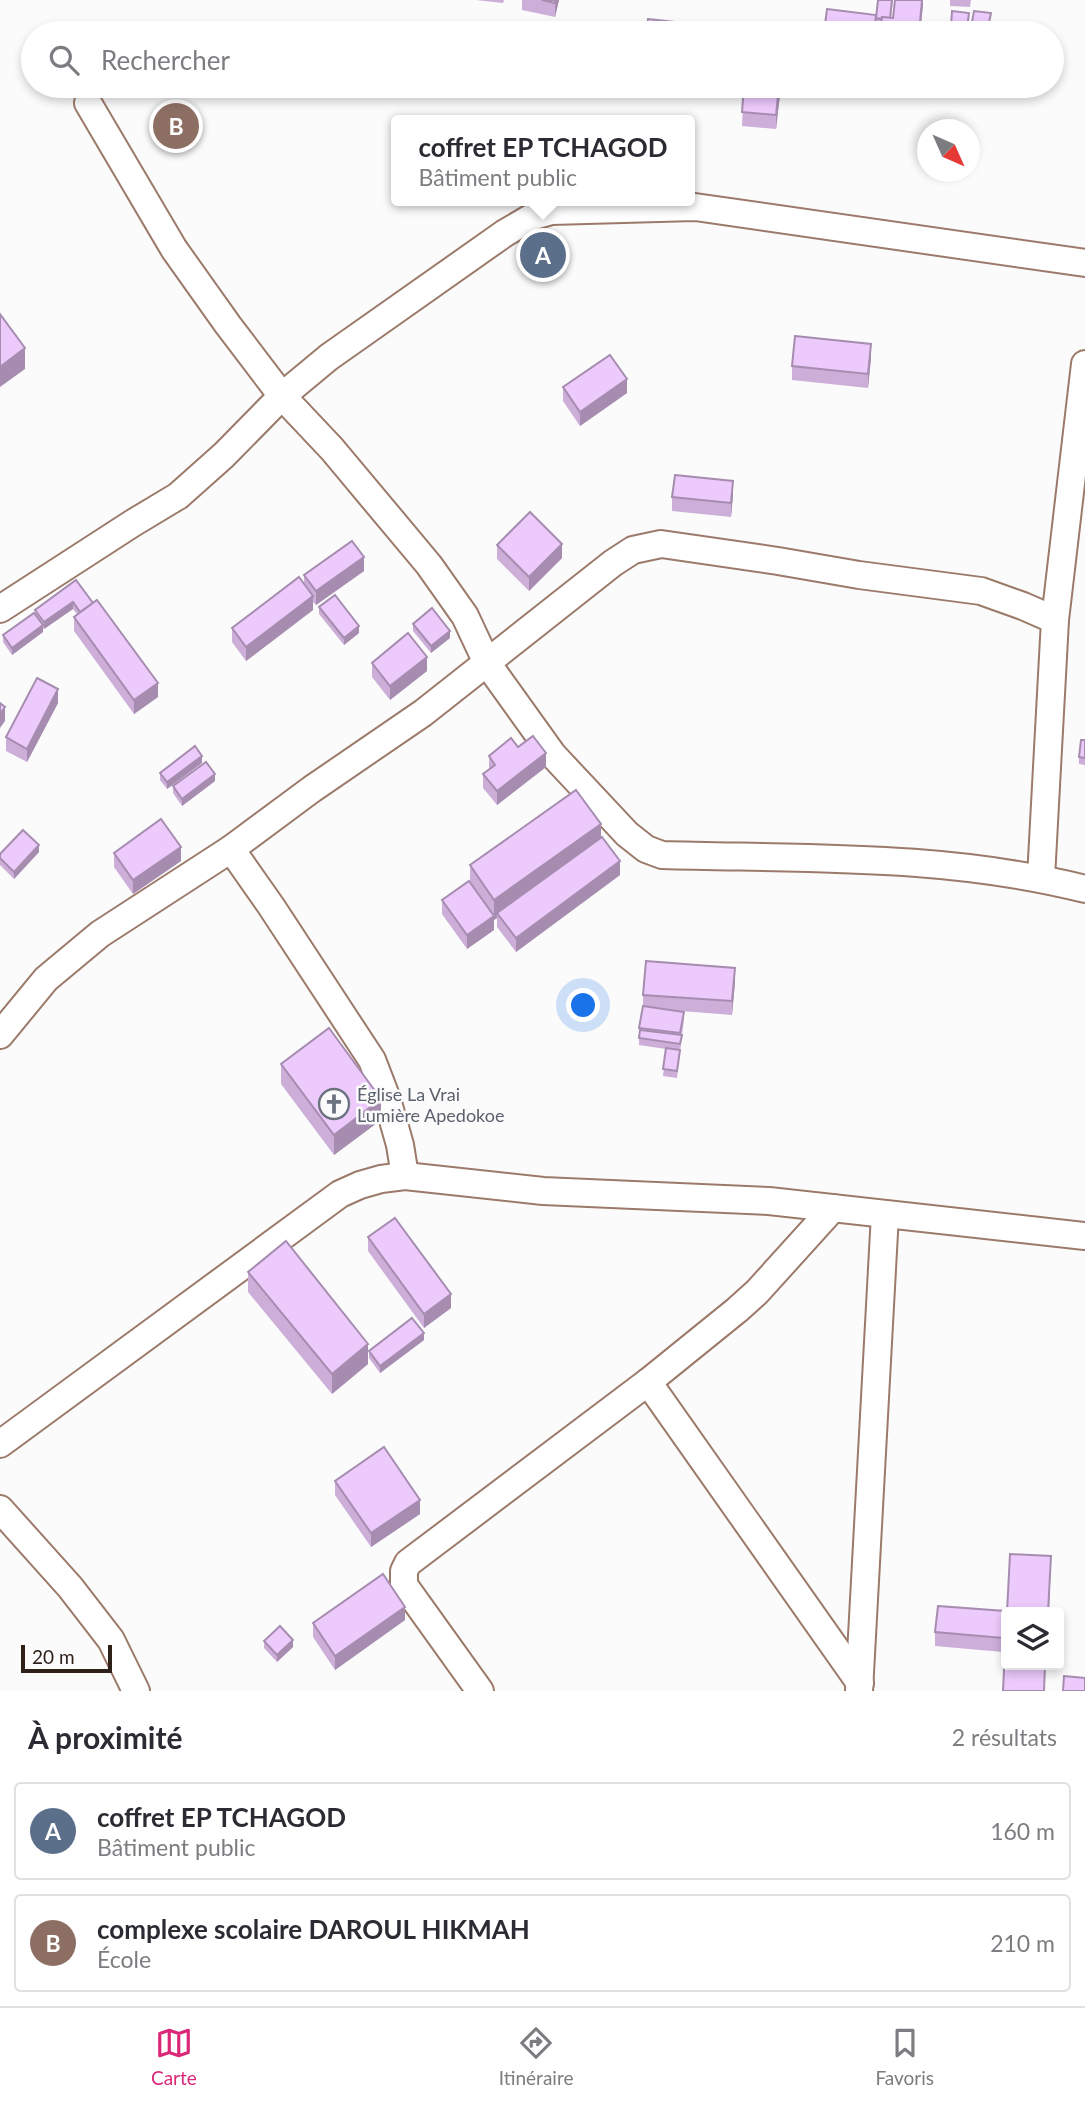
<!DOCTYPE html>
<html lang="fr">
<head>
<meta charset="utf-8">
<style>
  body { margin:0; font-family:Lato,sans-serif; background:#f2f2f3; color:#2b2b33 }
  .controls { position:absolute; right:21px; bottom:21px; display:grid; overflow:hidden; border-radius:7px; box-shadow:0 4px 10px #0003 }
  .controls button { width:63px; height:63px; display:grid; place-items:center; padding:0; border:0; border-bottom:2px solid #e1e1e2; background:#fff; color:#2b2b33; font:35px sans-serif }
  .compass { position:absolute; left:917px; top:119px; width:63px; height:63px; border-radius:50%; background:#fff; box-shadow:0 4px 10px #0003; rotate:135deg }
  .scale { position:absolute; left:21px; bottom:18px; width:91px; box-sizing:border-box; padding-left:7px; border:4px solid #2e211a; border-top:0; font-size:19px; line-height:24px; white-space:nowrap; color:#2e211a; -webkit-text-stroke:5px #fbfbfb; paint-order:stroke }
  .you { position:absolute; left:584px; top:1006px; width:24px; height:24px; margin:-18px; border:5px solid #fff; border-radius:50%; background:#1a73e8; box-shadow:0 0 0 10px #1a73e833 }
  .badge { display:grid; place-items:center; width:46px; height:46px; border-radius:50%; background:#db2777; color:#fff; font-size:23px; font-weight:700 }
  .pin { position:absolute; translate:-50% -50%; border:4px solid #fff; box-shadow:0 2px 7px #0006 }
  .popup { position:absolute; left:391px; top:115px; width:304px; height:91px; box-sizing:border-box; display:grid; place-content:center; border-radius:7px; background:#fff; filter:drop-shadow(0 2px 5px #0005); font-size:23px; white-space:nowrap; color:#7c7c81 }
  .popup b { font-size:26px; color:#2b2b33 }
  .popup::after { content:''; position:absolute; left:50%; top:100%; margin-left:-14px; border:14px solid transparent; border-top-color:#fff }
  .list { margin:0; padding:0; list-style:none }
  h2 { display:flex; justify-content:space-between; align-items:center; height:91px; margin:0; padding:0 28px; font-size:30px }
  h2 small { font-size:23px; font-weight:400; color:#7c7c81 }
  .list li { display:grid; grid-template-columns:46px 1fr auto; gap:21px; align-items:center; box-sizing:border-box; height:98px; margin:0 14px 14px; padding:0 14px; border:2px solid #e1e1e2; border-radius:7px }
  .list b { display:block; font-size:26px; white-space:nowrap }
  .list p { margin:0; font-size:23px; white-space:nowrap; color:#7c7c81 }
  .list em { font-size:23px; font-style:normal; color:#7c7c81 }
  .icon { flex:none; width:38px; height:38px; fill:none; stroke:currentColor; stroke-width:2; stroke-linecap:round; stroke-linejoin:round }
  .map { position:relative; flex:none; width:1085px; height:1691px; overflow:hidden }
  .search { position:absolute; background:#fff; box-shadow:0 4px 10px #0003; left:21px; right:21px; top:21px; height:77px; display:flex; align-items:center; gap:18px; box-sizing:border-box; padding:0 24px; border-radius:38px; color:#7c7c81; font-size:26px }
  .sheet { height:315px; background:#fff }
  nav { display:flex; justify-content:space-around; align-items:center; box-sizing:border-box; height:98px; border-top:2px solid #e1e1e2; background:#fff; font-size:19px; color:#7c7c81 }
  nav a { display:grid; justify-items:center; gap:4px }
  nav .on { color:#db2777 }
  .map>svg:first-child { display:block }
  .lines { fill:none; stroke-linecap:round; stroke-linejoin:round }
  .minor-casing { stroke:#9c7a6a; stroke-width:30 }
  .minor { stroke:#fff; stroke-width:26 }
  .wall { fill:#ccaed9 }
  .shaded-wall { fill:#a68db0 }
  .building { fill:#edcafc; stroke:#a68db0; stroke-width:2 }
  .labels { text-anchor:middle; dominant-baseline:central; stroke-width:5; stroke-linejoin:round; paint-order:stroke }
  .worship-label { font-size:18px; fill:#5b616d; stroke:#fbfbfb; text-anchor:start }
</style>
</head>
<body>
<div class="map">
<svg width="1085" height="1691" viewBox="0 0 1085 1691">
  <rect width="100%" height="100%" fill="#fbfbfb"/>
  <g class="lines">
    <!-- minor casing -->
    <g class="minor-casing">
      <g id="minor">
        <path d="M88,103L174,249L228,325L282,396L332,449L429,565L465,616L487,663L553,755L627,834L646,849L662,855C804,859 947,854 1085,889"/>
        <path d="M0,609L133,523L178,496L224,455L282,396L329,357L505,233L534,216L551,211L695,207L1085,263"/>
        <path d="M231,849L271,906L372,1060L387,1099L400,1145L405,1176"/>
        <path d="M1041,878L1055,620L1085,364"/>
        <path d="M0,1035L46,979L100,934L231,849L312,789L423,713L613,563L633,550L661,544L778,561L859,575L981,591L1023,606L1055,620"/>
        <path d="M648,1382L860,1683"/>
        <path d="M0,1444L340,1194L360,1185L381,1179L405,1176L543,1191L769,1201L1085,1236"/>
        <path d="M0,1509L70,1587L111,1640L136,1691"/>
        <path d="M480,1691L404,1585V1571L408,1563L648,1382L737,1310L757,1292L833,1208"/>
        <path d="M859,1691L885,1214"/>
      </g>
    </g>
    <!-- minor -->
    <use href="#minor" class="minor"/>
  </g>
  <!-- wall -->
  <g class="wall">
    <path d="M476,0H504L503,3Z"/>
    <path d="M522,0H559L555,17L522,10Z"/>
    <path d="M893,0L891,18H893L923,0L920,33H880L881,26L876,25L875,33H824L827,9L876,15Z"/>
    <path d="M950,0H971L970,7L950,6Z"/>
    <path d="M969,20L967,33H951V26Z"/>
    <path d="M744,86H781L776,129L742,126Z"/>
    <path d="M871,358L868,388L792,380V366Z"/>
    <path d="M563,387L627,393L580,426L563,401Z"/>
    <path d="M733,495L731,517L672,511V497Z"/>
    <path d="M497,545L562,558L529,591L497,559Z"/>
    <path d="M364,571L316,605L313,602V610L246,661L232,642V628L304,584V575Z"/>
    <path d="M76,580L158,697L134,714L74,631V617L77,614L73,609L44,629L43,628V632L12,655L3,642V635L35,615V610Z"/>
    <path d="M319,607L359,633L344,645L319,614Z"/>
    <path d="M413,624L450,638L431,653L413,631Z"/>
    <path d="M372,663L427,671L390,700L372,677Z"/>
    <path d="M58,703L27,762L6,751V737Z"/>
    <path d="M1085,740V765L1079,764V757Z"/>
    <path d="M518,747L546,767L497,805L483,788V774L489,770V756Z"/>
    <path d="M202,763L167,789L160,780V773Z"/>
    <path d="M215,781L182,806L173,793V786Z"/>
    <path d="M601,838L620,875L516,952L497,927V918L494,920V930L467,949L442,914V900L470,882V865Z"/>
    <path d="M39,852L14,879L0,865V854Z"/>
    <path d="M114,853L181,861L133,894L114,867Z"/>
    <path d="M735,982L732,1015L681,1011L684,1019L677,1078L663,1076L666,1049L639,1045V1028L643,1006V995Z"/>
    <path d="M281,1064L381,1120L334,1155L281,1084Z"/>
    <path d="M368,1237L451,1308L424,1328L368,1251Z"/>
    <path d="M248,1272L368,1364L332,1394L248,1292Z"/>
    <path d="M424,1340L380,1373L369,1358V1351Z"/>
    <path d="M335,1481L420,1514L371,1547L335,1495Z"/>
    <path d="M405,1620L335,1670L313,1637V1623Z"/>
    <path d="M1005,1625L1003,1652L935,1646V1632Z"/>
    <path d="M264,1641L293,1647L277,1662L264,1648Z"/>
  </g>
  <!-- shaded-wall -->
  <g class="shaded-wall">
    <path d="M556,0H559L555,17V3Z"/>
    <path d="M922,0H923V6L920,33H919Z"/>
    <path d="M779,86H781L776,129V115Z"/>
    <path d="M871,344V358L868,388V374Z"/>
    <path d="M25,348V369L0,387V367Z"/>
    <path d="M627,379V393L580,426V412Z"/>
    <path d="M733,481V495L731,517V503Z"/>
    <path d="M562,544V558L529,591V577Z"/>
    <path d="M364,557V571L316,605V591Z"/>
    <path d="M313,596V610L246,661V647Z"/>
    <path d="M73,602V609L44,629V622Z"/>
    <path d="M43,625V632L12,655V648Z"/>
    <path d="M359,626V633L344,645V638Z"/>
    <path d="M450,631V638L431,653V646Z"/>
    <path d="M427,657V671L390,700V686Z"/>
    <path d="M158,683V697L134,714V700Z"/>
    <path d="M58,689V703L27,762V749Z"/>
    <path d="M5,707V721L0,728V714Z"/>
    <path d="M546,753V767L497,805V791Z"/>
    <path d="M202,756V763L167,789V782Z"/>
    <path d="M215,774V781L182,806V799Z"/>
    <path d="M601,824V845L497,913V918L494,920V900Z"/>
    <path d="M39,845V852L14,879V872Z"/>
    <path d="M181,847V861L133,894V880Z"/>
    <path d="M620,861V875L516,952V938Z"/>
    <path d="M494,916V930L467,949V935Z"/>
    <path d="M735,968V982L732,1015V1001Z"/>
    <path d="M381,1099V1120L334,1155V1135Z"/>
    <path d="M451,1294V1308L424,1328V1314Z"/>
    <path d="M424,1333V1340L380,1373V1366Z"/>
    <path d="M368,1344V1364L332,1394V1374Z"/>
    <path d="M420,1500V1514L371,1547V1533Z"/>
    <path d="M1051,1556L1049,1612H1048Z"/>
    <path d="M405,1607V1620L335,1670V1656Z"/>
    <path d="M1005,1611V1625L1003,1652V1638Z"/>
    <path d="M293,1640V1647L277,1662V1655Z"/>
  </g>
  <!-- building -->
  <g class="building">
    <path d="M542,0H556L555,3Z"/>
    <path d="M878,0H892L890,18L882,17L881,19L876,18Z"/>
    <path d="M895,0H922L919,33H880L882,17L893,18Z"/>
    <path d="M827,9L876,15L874,33H833L824,32Z"/>
    <path d="M952,11L969,13L967,28L951,26Z"/>
    <path d="M974,11L991,13L987,33H970Z"/>
    <path d="M648,19L692,24L691,33H646Z"/>
    <path d="M443,27L447,33H434Z"/>
    <path d="M749,29L785,31L784,33H749Z"/>
    <path d="M744,86H779L776,115L742,112Z"/>
    <path d="M0,314L25,348L0,367Z"/>
    <path d="M795,336L871,344L868,374L792,366Z"/>
    <path d="M610,355L627,379L580,412L563,387Z"/>
    <path d="M675,475L733,481L731,503L672,497Z"/>
    <path d="M530,512L562,544L529,577L497,545Z"/>
    <path d="M352,541L364,557L316,591L304,575Z"/>
    <path d="M299,577L313,596L246,647L232,628Z"/>
    <path d="M76,580L93,603L80,612L73,602L44,622L35,610Z"/>
    <path d="M335,595L359,626L344,638L319,607Z"/>
    <path d="M97,600L158,683L134,700L74,617Z"/>
    <path d="M432,608L450,631L431,646L413,624Z"/>
    <path d="M34,613L43,625L12,648L3,635Z"/>
    <path d="M408,633L427,657L390,686L372,663Z"/>
    <path d="M37,678L58,689L27,749L6,737Z"/>
    <path d="M0,703L5,707L0,714Z"/>
    <path d="M533,736L546,753L497,791L483,774L495,765L489,756L511,738L518,747Z"/>
    <path d="M1081,740H1085V758L1079,757Z"/>
    <path d="M195,746L202,756L167,782L160,773Z"/>
    <path d="M206,762L215,774L182,799L173,786Z"/>
    <path d="M576,790L601,824L494,900L470,865Z"/>
    <path d="M161,819L181,847L133,880L114,853Z"/>
    <path d="M23,830L39,845L14,872L0,858V854Z"/>
    <path d="M602,837L620,861L516,938L497,913Z"/>
    <path d="M469,881L494,916L467,935L442,900Z"/>
    <path d="M646,961L735,968L732,1001L643,995Z"/>
    <path d="M643,1006L684,1012L680,1033L639,1028Z"/>
    <path d="M329,1028L381,1099L334,1135L281,1064Z"/>
    <path d="M640,1030L682,1035L680,1044L639,1038Z"/>
    <path d="M666,1048L680,1050L677,1071L663,1069Z"/>
    <path d="M395,1218L451,1294L424,1314L368,1237Z"/>
    <path d="M286,1241L368,1344L332,1374L248,1272Z"/>
    <path d="M412,1318L424,1333L380,1366L369,1351Z"/>
    <path d="M384,1447L420,1500L371,1533L335,1481Z"/>
    <path d="M1010,1554L1051,1556L1048,1612H1007Z"/>
    <path d="M383,1574L405,1607L335,1656L313,1623Z"/>
    <path d="M938,1606L1005,1611L1003,1638L935,1632Z"/>
    <path d="M280,1626L293,1640L277,1655L264,1641Z"/>
    <path d="M1006,1629V1665H1045L1044,1691H1003Z"/>
    <path d="M1064,1676L1085,1678V1691H1063Z"/>
  </g>
  <!-- icons -->
  <defs>
    <g id="church-ring" transform="scale(1.575)"><circle r="9.5" fill="#fbfbfb" stroke="#6b7280" stroke-width="1.5"/><path d="M-1.2-6h2.4v3.5h3.3v2.4h-3.3V6h-2.4V-.1h-3.3v-2.4h3.3Z" fill="#6b7280"/></g>
  </defs>
  <g fill-rule="evenodd">
    <use href="#church-ring" x="334" y="1104"/>
  </g>
  <g class="labels">
    <!-- worship labels -->
    <g class="worship-label">
      <text x="357" y="1094">Église La Vrai<tspan x="357" dy="21">Lumière Apedokoe</tspan></text>
    </g>
  </g>
</svg>
<div class="controls">
<button><svg class="icon" aria-label="layers" viewBox="0 0 24 24"><path d="M12 4l9 5-9 5-9-5zM3 14l9 5 9-5"/></svg></button>
</div>
<svg class="compass" viewBox="-18 -18 36 36"><path d="M0-13l5 13h-10z" fill="#e53935"/><path d="M0 13l5-13h-10z" fill="#7c7c81"/></svg>
<div class="scale">20 m</div>
<div class="you"></div>
<div class="pin badge" style="left:543px;top:255px;background:#5c6f8a">A</div>
<div class="popup"><b>coffret EP TCHAGOD</b>Bâtiment public</div>
<div class="pin badge" style="left:176px;top:126px;background:#8d6e63">B</div>
<div class="search"><svg class="icon" aria-label="search" viewBox="0 0 24 24"><circle cx="10" cy="10" r="6"/><path d="M15 15l6 6"/></svg>Rechercher</div>
</div>
<section class="sheet">
<h2>À proximité<small>2 résultats</small></h2>
<ul class="list">
<li><span class="badge" style="background:#5c6f8a">A</span><div><b>coffret EP TCHAGOD</b><p>Bâtiment public</p></div><em>160 m</em></li>
<li><span class="badge" style="background:#8d6e63">B</span><div><b>complexe scolaire DAROUL HIKMAH</b><p>École</p></div><em>210 m</em></li>
</ul>
</section>
<nav>
<a class="on"><svg class="icon" aria-label="map" viewBox="0 0 24 24"><path d="M3 6l6-2 6 2 6-2v14l-6 2-6-2-6 2zM9 4v14M15 6v14"/></svg>Carte</a>
<a><svg class="icon" aria-label="directions" viewBox="0 0 24 24"><path d="M12 3l9 9-9 9-9-9zM9 14v-3h6M13 9l2 2-2 2"/></svg>Itinéraire</a>
<a><svg class="icon" aria-label="saved" viewBox="0 0 24 24"><path d="M7 4h10v16l-5-4-5 4z"/></svg>Favoris</a>
</nav>
</body>
</html>
